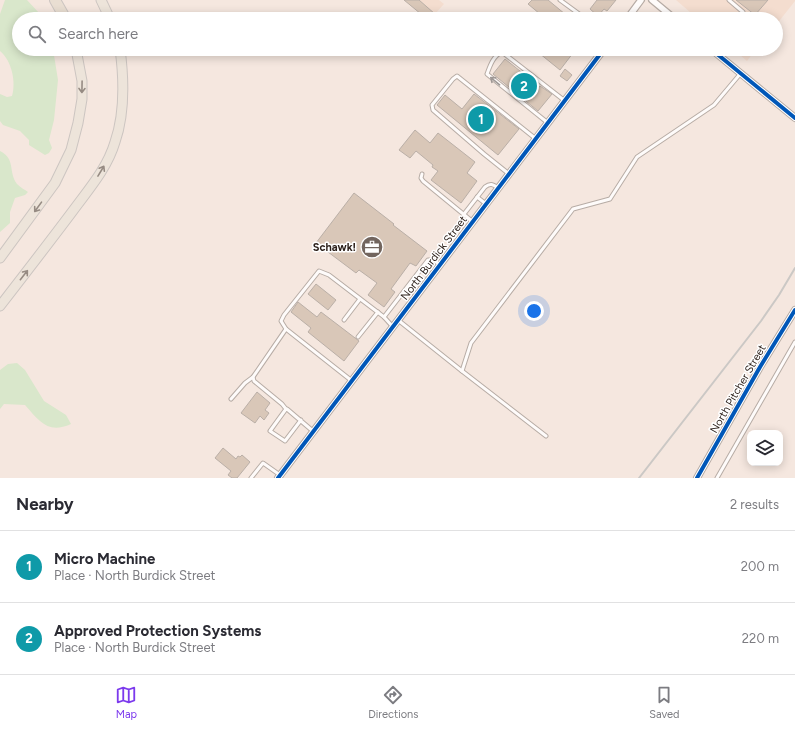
<!DOCTYPE html>
<html lang="en">
<head>
<meta charset="utf-8">
<style>
  body { margin:0; font-family:Figtree,sans-serif; background:#f2f2f3; color:#2b2b33 }
  .controls { position:absolute; right:12px; bottom:12px; display:grid; overflow:hidden; border-radius:8px; box-shadow:0 2px 10px #0003 }
  .controls button { width:36px; height:36px; display:grid; place-items:center; padding:0; border:0; border-bottom:1px solid #e1e1e2; background:#fff; color:#2b2b33; font:20px sans-serif }
  .you { position:absolute; left:534px; top:311px; width:14px; height:14px; margin:-10px; border:3px solid #fff; border-radius:50%; background:#1a73e8; box-shadow:0 0 0 6px #1a73e833 }
  .badge { display:grid; place-items:center; width:26px; height:26px; border-radius:50%; background:#7c3aed; color:#fff; font-size:13px; font-weight:700 }
  .pin { position:absolute; translate:-50% -50%; border:2px solid #fff; box-shadow:0 1px 4px #0006 }
  .list { margin:0; padding:0; list-style:none }
  h2 { display:flex; justify-content:space-between; align-items:center; height:52px; margin:0; padding:0 16px; font-size:17px }
  h2 small { font-size:13px; font-weight:400; color:#7c7c81 }
  .list li { display:grid; grid-template-columns:26px 1fr auto; gap:12px; align-items:center; box-sizing:border-box; height:72px; padding:0 16px; border-top:1px solid #e1e1e2 }
  .list b { display:block; font-size:15px; white-space:nowrap }
  .list p { margin:0; font-size:13px; white-space:nowrap; color:#7c7c81 }
  .list em { font-size:13px; font-style:normal; color:#7c7c81 }
  .icon { flex:none; width:22px; height:22px; fill:none; stroke:currentColor; stroke-width:2; stroke-linecap:round; stroke-linejoin:round }
  .map { position:relative; flex:none; width:795px; height:478px; overflow:hidden }
  .search { position:absolute; background:#fff; box-shadow:0 2px 10px #0003; left:12px; right:12px; top:12px; height:44px; display:flex; align-items:center; gap:10px; box-sizing:border-box; padding:0 14px; border-radius:22px; color:#7c7c81; font-size:15px }
  .sheet { height:196px; background:#fff }
  nav { display:flex; justify-content:space-around; align-items:center; box-sizing:border-box; height:56px; border-top:1px solid #e1e1e2; background:#fff; font-size:11px; color:#7c7c81 }
  nav a { display:grid; justify-items:center; gap:2px }
  nav .on { color:#7c3aed }
  .map>svg:first-child { display:block }
  .built { fill:#f4ddcf }
  .green { fill:#d9e7cb }
  .building { fill:#d9c7b8; stroke:#baafa7 }
  .lines { fill:none; stroke-linecap:round; stroke-linejoin:round }
  .service-casing { stroke:#b7aca5; stroke-width:5 }
  .minor-casing { stroke:#b7aca5; stroke-width:8 }
  .trunk-casing { stroke:#ccc5c1; stroke-width:11 }
  .motorway-casing { stroke:#ccc5c1; stroke-width:12 }
  .service { stroke:#fefbfa; stroke-width:3 }
  .minor { stroke:#fefbfa; stroke-width:5.5 }
  .trunk { stroke:#ede4da; stroke-width:9 }
  .motorway { stroke:#e9ded2; stroke-width:10 }
  .rail { stroke:#cbc8c5; stroke-width:2 }
  .cycleway-casing { stroke:#fff; stroke-width:6 }
  .cycleway { stroke:#0057b8; stroke-width:4 }
  .oneway { stroke:#9f9895 }
  .oneway2 { stroke:#968b83 }
  .labels { text-anchor:middle; dominant-baseline:central; stroke-width:3; stroke-linejoin:round; paint-order:stroke }
  .poi-label { font-size:11px; font-weight:bold; fill:#2b1f19; stroke:#fff; text-anchor:end }
  .street-label { font-size:11px; fill:#2b1f19; stroke:#fff }
</style>
</head>
<body>
<div class="map">
<svg width="795" height="478" viewBox="0 0 795 478">
  <rect width="100%" height="100%" fill="#f5e7df"/>
  <!-- built -->
  <g class="built">
    <path d="M419,0H439L444,4L435,14Z"/>
    <path d="M676,0H795V1L776,25V19H698Z"/>
    <path d="M733,49H756L747,61Z"/>
  </g>
  <!-- green -->
  <g class="green">
    <path d="M5,0H27L39,13L41,19H19V49H53L58,80L54,120L49,140L52,148L49,153L45,155L29,145V140L20,131L3,125L0,121V94L7,97L12,96C16,82 12,61 0,51V14Z"/>
    <path d="M0,151C16,159 8,172 17,184C20,187 25,190 28,192L25,195L15,198L10,212V223L0,232Z"/>
    <path d="M17,363L25,370L44,401L66,415L71,424C48,434 40,422 25,405L4,404L0,409V370L8,364Z"/>
  </g>
  <!-- building -->
  <g class="building">
    <path d="M404,0H419L435,14L431,19H427Z"/>
    <path d="M532,0H548L571,19H546L528,4Z"/>
    <path d="M597,0H616L607,11L604,9L598,16L590,9Z"/>
    <path d="M736,0H768L755,15Z"/>
    <path d="M534,49H568L573,53L560,70Z"/>
    <path d="M505,59L540,87V86L552,94L538,111L493,74Z"/>
    <path d="M565,69L572,75L567,81L560,76Z"/>
    <path d="M474,94L519,129L498,155L437,105L445,95L462,109Z"/>
    <path d="M415,130L430,143L438,133L475,162L467,173L477,181L461,203L431,180L438,171L432,167L433,165L416,151L410,158L399,150Z"/>
    <path d="M354,193L394,224L393,225L427,251L416,266L410,263L391,289L395,292L384,307L368,295L377,283L359,270L356,273L316,243Z"/>
    <path d="M316,284L336,300L328,310L308,294Z"/>
    <path d="M298,302L317,317L321,312L359,341L344,361L308,332L311,328L291,312Z"/>
    <path d="M257,392L270,403L265,410L269,413L264,420L260,416L255,423L241,413Z"/>
    <path d="M223,448L236,459L238,456L240,457L242,455L250,462L237,478H232L228,475L231,471L215,458Z"/>
  </g>
  <g class="lines">
    <!-- service casing -->
    <g class="service-casing">
      <g id="service">
        <path d="M560,0L586,19"/>
        <path d="M729,0L743,12L744,16L742,19"/>
        <path d="M548,123L487,74C490,66 493,56 502,52L565,101"/>
        <path d="M422,174L421,178L423,181L473,222"/>
        <path d="M509,174L484,154L433,110L432,105L453,79L457,76L536,139"/>
        <path d="M477,197L486,204"/>
        <path d="M464,214L485,187C490,183 493,184 498,188"/>
        <path d="M384,317L428,260H434L440,265"/>
        <path d="M344,320L360,299"/>
        <path d="M398,320L462,371L546,436"/>
        <path d="M358,337L378,312"/>
        <path d="M462,371L471,343L573,209L610,199L637,157L714,105L741,73"/>
        <path d="M352,381L286,329L281,321L284,315L319,271L329,275L384,317L393,327"/>
        <path d="M231,399L245,383L253,377"/>
        <path d="M286,409L282,404L254,381L253,377L286,329"/>
        <path d="M301,420L285,441L270,431L286,409H287L314,432"/>
        <path d="M251,478L263,463L280,475"/>
        <path d="M717,478L795,342"/>
      </g>
    </g>
    <!-- minor casing -->
    <g class="minor-casing">
      <g id="minor">
        <path d="M652,0L675,19"/>
        <path d="M627,19L641,0"/>
        <path d="M711,49L795,118"/>
        <path d="M278,478L604,49"/>
        <path d="M697,478L760,367L795,310"/>
      </g>
    </g>
    <!-- trunk casing -->
    <g class="trunk-casing">
      <g id="trunk">
        <path d="M101,0L110,19"/>
        <path d="M0,258L55,183L71,150L78,123L82,99V81L76,49"/>
        <path d="M0,306C24,275 48,244 72,212C88,190 107,169 115,142C125,113 124,79 120,49"/>
      </g>
    </g>
    <!-- motorway casing -->
    <g class="motorway-casing">
      <path id="motorway" d="M55,0L64,16"/>
    </g>
    <!-- service -->
    <use href="#service" class="service"/>
    <!-- minor -->
    <use href="#minor" class="minor"/>
    <!-- trunk -->
    <use href="#trunk" class="trunk"/>
    <!-- motorway -->
    <use href="#motorway" class="motorway"/>
    <!-- rail -->
    <path class="rail" d="M639,478L761,321L779,295L795,268"/>
    <!-- cycleway casing -->
    <g class="cycleway-casing">
      <g id="cycleway">
        <path d="M711,49L795,118"/>
        <path d="M278,478L604,49"/>
        <path d="M697,478L760,367L795,310"/>
      </g>
    </g>
    <!-- cycleway -->
    <use href="#cycleway" class="cycleway"/>
  </g>
  <!-- one-way arrows -->
  <defs><path id="oneway-shaft" d="M-6 0H5M1.5-3L5.5 0L1.5 3" fill="none" stroke-width="1.6" stroke-linecap="round" stroke-linejoin="round"/></defs>
  <use class="oneway" href="#oneway-shaft" transform="translate(495 81) rotate(-140)"/>
  <g class="oneway2">
    <use href="#oneway-shaft" transform="translate(82 87) rotate(91)"/>
    <use href="#oneway-shaft" transform="translate(101 171) rotate(-59)"/>
    <use href="#oneway-shaft" transform="translate(38 207) rotate(126)"/>
    <use href="#oneway-shaft" transform="translate(24 275) rotate(-52)"/>
  </g>
  <!-- icons -->
  <defs>
    <g id="office-disc" transform="scale(1.15)"><circle r="9.5" fill="#72655e" stroke="#fff"/><path d="M-6-3h4V-5.5h4V-3h4V5H-6ZM-1-4.5V-3h2v-1.5ZM-6 0V1H6V0Z" fill="#fff"/></g>
  </defs>
  <g fill-rule="evenodd">
    <use href="#office-disc" x="372" y="247"/>
  </g>
  <g class="labels">
    <!-- poi labels -->
    <g class="poi-label">
      <text x="356" y="247">Schawk!</text>
    </g>
    <!-- street labels -->
    <g class="street-label">
      <text transform="translate(434 258) rotate(-53)">North Burdick Street</text>
      <text transform="translate(738 389) rotate(-60)">North Pitcher Street</text>
    </g>
  </g>
</svg>
<div class="controls">
<button><svg class="icon" aria-label="layers" viewBox="0 0 24 24"><path d="M12 4l9 5-9 5-9-5zM3 14l9 5 9-5"/></svg></button>
</div>
<div class="you"></div>
<div class="pin badge" style="left:481px;top:119px;background:#0f9aa8">1</div>
<div class="pin badge" style="left:524px;top:86px;background:#0f9aa8">2</div>
<div class="search"><svg class="icon" aria-label="search" viewBox="0 0 24 24"><circle cx="10" cy="10" r="6"/><path d="M15 15l6 6"/></svg>Search here</div>
</div>
<section class="sheet">
<h2>Nearby<small>2 results</small></h2>
<ul class="list">
<li><span class="badge" style="background:#0f9aa8">1</span><div><b>Micro Machine</b><p>Place · North Burdick Street</p></div><em>200 m</em></li>
<li><span class="badge" style="background:#0f9aa8">2</span><div><b>Approved Protection Systems</b><p>Place · North Burdick Street</p></div><em>220 m</em></li>
</ul>
</section>
<nav>
<a class="on"><svg class="icon" aria-label="map" viewBox="0 0 24 24"><path d="M3 6l6-2 6 2 6-2v14l-6 2-6-2-6 2zM9 4v14M15 6v14"/></svg>Map</a>
<a><svg class="icon" aria-label="directions" viewBox="0 0 24 24"><path d="M12 3l9 9-9 9-9-9zM9 14v-3h6M13 9l2 2-2 2"/></svg>Directions</a>
<a><svg class="icon" aria-label="saved" viewBox="0 0 24 24"><path d="M7 4h10v16l-5-4-5 4z"/></svg>Saved</a>
</nav>
</body>
</html>
